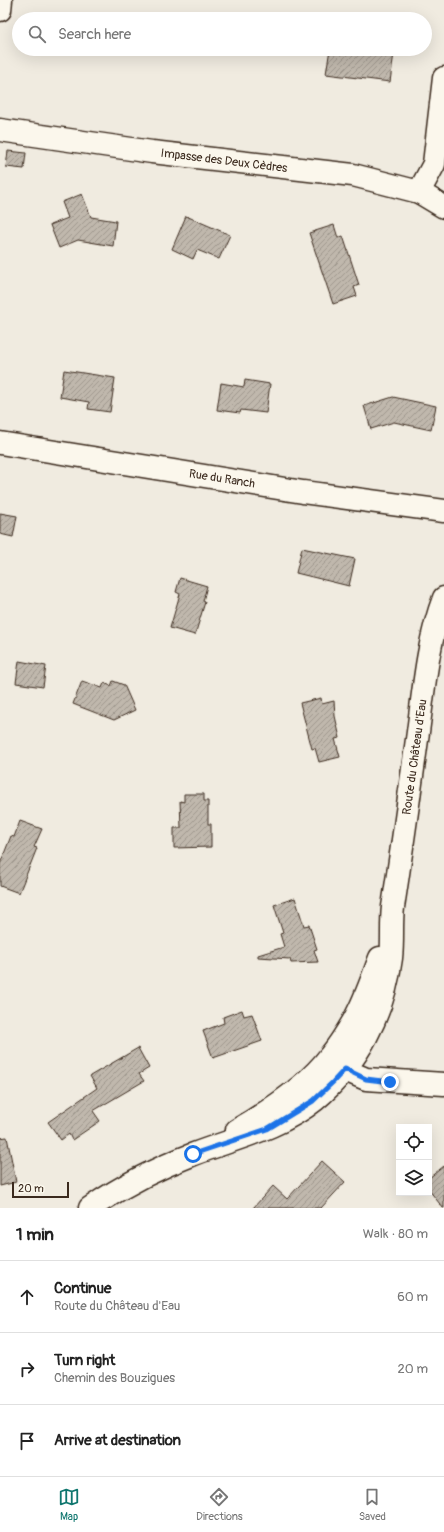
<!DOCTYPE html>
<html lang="en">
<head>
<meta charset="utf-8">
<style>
  body { margin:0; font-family:Pangolin,sans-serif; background:#f6f6f6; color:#222 }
  .controls { position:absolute; right:12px; bottom:12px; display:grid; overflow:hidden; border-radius:0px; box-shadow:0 4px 16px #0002 }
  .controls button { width:36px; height:36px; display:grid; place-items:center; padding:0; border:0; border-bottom:1px solid #e0e0e0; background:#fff; color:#222; font:20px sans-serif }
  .scale { position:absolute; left:12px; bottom:10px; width:57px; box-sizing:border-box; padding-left:4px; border:2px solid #3b2a1e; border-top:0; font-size:11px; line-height:14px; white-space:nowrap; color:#3b2a1e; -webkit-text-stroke:3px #fbf7ec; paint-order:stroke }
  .stop { position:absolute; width:12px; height:12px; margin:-9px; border:3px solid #1a73e8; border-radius:50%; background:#fff }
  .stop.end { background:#1a73e8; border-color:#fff; box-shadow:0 1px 4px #0008 }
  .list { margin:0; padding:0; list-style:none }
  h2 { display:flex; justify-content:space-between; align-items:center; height:52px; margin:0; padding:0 16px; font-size:17px }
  h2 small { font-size:13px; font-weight:400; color:#767676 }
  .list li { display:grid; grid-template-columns:26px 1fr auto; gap:12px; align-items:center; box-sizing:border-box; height:72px; padding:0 16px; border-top:1px solid #e0e0e0 }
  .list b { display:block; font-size:15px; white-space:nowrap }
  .list p { margin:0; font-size:13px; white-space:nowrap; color:#767676 }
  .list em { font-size:13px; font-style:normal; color:#767676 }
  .icon { flex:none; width:22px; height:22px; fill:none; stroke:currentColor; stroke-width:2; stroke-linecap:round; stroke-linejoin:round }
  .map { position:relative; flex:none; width:444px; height:1208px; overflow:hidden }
  .search { position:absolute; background:#fff; box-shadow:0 4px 16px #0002; left:12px; right:12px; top:12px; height:44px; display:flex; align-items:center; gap:10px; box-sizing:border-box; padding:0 14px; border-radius:22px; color:#767676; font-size:15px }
  .sheet { height:268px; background:#fff }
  nav { display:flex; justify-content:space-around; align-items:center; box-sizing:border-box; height:56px; border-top:1px solid #e0e0e0; background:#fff; font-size:11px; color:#767676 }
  nav a { display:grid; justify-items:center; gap:2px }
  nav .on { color:#0f766e }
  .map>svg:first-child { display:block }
  .building { fill:url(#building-hatch); stroke:#3b2a1e }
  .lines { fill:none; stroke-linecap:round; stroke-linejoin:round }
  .minor-casing { stroke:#3b2a1e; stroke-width:25 }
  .minor { stroke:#fbf7ec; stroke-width:22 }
  .route { stroke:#1a73e8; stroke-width:5 }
  .labels { text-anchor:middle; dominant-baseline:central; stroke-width:4; stroke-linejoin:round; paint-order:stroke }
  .street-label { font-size:12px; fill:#3b2a1e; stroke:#fbf7ec }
</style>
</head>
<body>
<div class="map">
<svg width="444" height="1208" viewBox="0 0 444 1208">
  <defs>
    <pattern id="building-hatch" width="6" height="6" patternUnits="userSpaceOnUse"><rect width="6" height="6" fill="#c0b8ad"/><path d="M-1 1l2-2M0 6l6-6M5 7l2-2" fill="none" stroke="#9d968c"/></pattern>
  </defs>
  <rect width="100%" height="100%" fill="#f0ebe0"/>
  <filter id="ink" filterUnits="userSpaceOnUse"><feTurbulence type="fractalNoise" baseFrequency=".025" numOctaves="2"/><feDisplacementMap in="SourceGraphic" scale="8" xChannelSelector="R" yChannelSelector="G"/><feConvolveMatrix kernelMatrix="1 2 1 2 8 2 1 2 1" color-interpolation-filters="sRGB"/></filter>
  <g filter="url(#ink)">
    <!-- building -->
    <g class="building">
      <path d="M330,49H381V51L394,53L390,82L326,74Z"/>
      <path d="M8,151L26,153L24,169L6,167Z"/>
      <path d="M82,194L91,217L116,221L113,246L78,240L59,248L50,225L68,218L62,202Z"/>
      <path d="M186,216L230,235L219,259L197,250L193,259L172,249Z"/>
      <path d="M334,225L338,238L343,236L359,285L354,287L357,296L333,304L309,233Z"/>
      <path d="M64,370L115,378L110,412L88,409L89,402L60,397Z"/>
      <path d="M245,380L270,384L266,413L241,410L240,413L217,410L221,383L244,387Z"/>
      <path d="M393,397L436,406L431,430L394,422L371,429L364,406Z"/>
      <path d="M0,513L17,516L13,537L0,534Z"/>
      <path d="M302,548L355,559L349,586L296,573Z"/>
      <path d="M180,578L207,586L203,601L205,602L195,635L170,628L180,594L176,592Z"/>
      <path d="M19,661L46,666L43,687L16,683Z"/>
      <path d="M82,681L102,688L104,683L111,686L113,681L124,685L135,710L114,720L73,704Z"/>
      <path d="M321,698L322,704L334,701L335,716L340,738L335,739L340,757L319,762L315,748L312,749L300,703Z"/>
      <path d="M184,794H204V801H208V824H211V847L174,848V828H181L180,801L184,802Z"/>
      <path d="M20,821L42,829L34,847L37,848L19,893L0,886V864L11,836L14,837Z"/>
      <path d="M295,898L304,926L309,925L317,949L314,950L318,962L291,963L290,959L258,957V955L284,947L280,934L283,933L274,905Z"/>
      <path d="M242,1010L244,1016L252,1014L262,1041L213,1058L203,1031L224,1023L223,1017Z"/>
      <path d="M138,1048L149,1068L139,1074L144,1081L93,1111L100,1121L72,1140L69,1134L61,1140L48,1122L97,1088L90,1076Z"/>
      <path d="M7,1137L16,1182L0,1186V1138Z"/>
      <path d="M322,1161L345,1182L321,1208H253L273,1186L287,1199Z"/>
      <path d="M444,1166V1208H443L429,1190V1178Z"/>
    </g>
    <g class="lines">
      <!-- minor casing -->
      <g class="minor-casing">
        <g id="minor">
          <path d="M0,10L1,0"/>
          <path d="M0,130L152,152L353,175L419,192L444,207"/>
          <path d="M419,192L434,164L444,78"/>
          <path d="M0,443L303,492L444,511"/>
          <path d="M334,1060L352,1073L366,1079L444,1084"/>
          <path d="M237,1130C268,1112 308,1085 330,1056C339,1045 347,1032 354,1020C365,1001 372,979 380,958"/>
          <path d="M90,1208C122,1186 157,1168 194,1154C236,1138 279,1129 315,1100C358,1064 384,1013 391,958C393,941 391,924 393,907C402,849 410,791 418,732C424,687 428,640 444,598"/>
        </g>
      </g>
      <!-- minor -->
      <use href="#minor" class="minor"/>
    </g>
  </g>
  <g class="lines" filter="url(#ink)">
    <!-- route -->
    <path class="route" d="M193,1154L267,1129L313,1101L333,1082L345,1069L366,1079L390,1082"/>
  </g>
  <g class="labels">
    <!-- street labels -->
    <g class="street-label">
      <text transform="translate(224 161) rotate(7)">Impasse des Deux Cèdres</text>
      <text transform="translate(222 479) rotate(9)">Rue du Ranch</text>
      <text transform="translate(415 757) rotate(-82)">Route du Château d'Eau</text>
    </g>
  </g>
</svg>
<div class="controls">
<button><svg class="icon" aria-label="locate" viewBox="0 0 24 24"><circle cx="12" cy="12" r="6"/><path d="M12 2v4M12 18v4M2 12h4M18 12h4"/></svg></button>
<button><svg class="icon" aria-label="layers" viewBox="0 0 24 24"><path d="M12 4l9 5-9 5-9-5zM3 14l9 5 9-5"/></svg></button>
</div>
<div class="scale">20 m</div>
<div class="stop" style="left:193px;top:1154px"></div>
<div class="stop end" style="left:390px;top:1082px"></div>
<div class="search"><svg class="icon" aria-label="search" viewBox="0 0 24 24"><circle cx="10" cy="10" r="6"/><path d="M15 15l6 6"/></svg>Search here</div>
</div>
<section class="sheet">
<h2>1 min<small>Walk · 80 m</small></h2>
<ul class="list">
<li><svg class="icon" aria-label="ahead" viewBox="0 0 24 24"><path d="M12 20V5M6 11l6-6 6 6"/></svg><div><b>Continue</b><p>Route du Château d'Eau</p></div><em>60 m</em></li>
<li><svg class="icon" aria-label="right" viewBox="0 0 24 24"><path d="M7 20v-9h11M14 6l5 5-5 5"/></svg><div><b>Turn right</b><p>Chemin des Bouzigues</p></div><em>20 m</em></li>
<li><svg class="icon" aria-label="arrive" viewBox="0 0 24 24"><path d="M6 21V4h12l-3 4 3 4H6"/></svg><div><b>Arrive at destination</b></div></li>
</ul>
</section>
<nav>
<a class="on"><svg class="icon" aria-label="map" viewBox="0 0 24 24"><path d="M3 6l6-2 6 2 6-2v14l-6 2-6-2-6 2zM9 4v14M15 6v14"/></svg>Map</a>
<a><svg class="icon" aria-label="directions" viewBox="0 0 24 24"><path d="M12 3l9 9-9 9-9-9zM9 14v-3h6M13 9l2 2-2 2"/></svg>Directions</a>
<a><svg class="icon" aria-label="saved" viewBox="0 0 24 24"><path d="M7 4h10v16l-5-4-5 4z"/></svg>Saved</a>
</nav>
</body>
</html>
